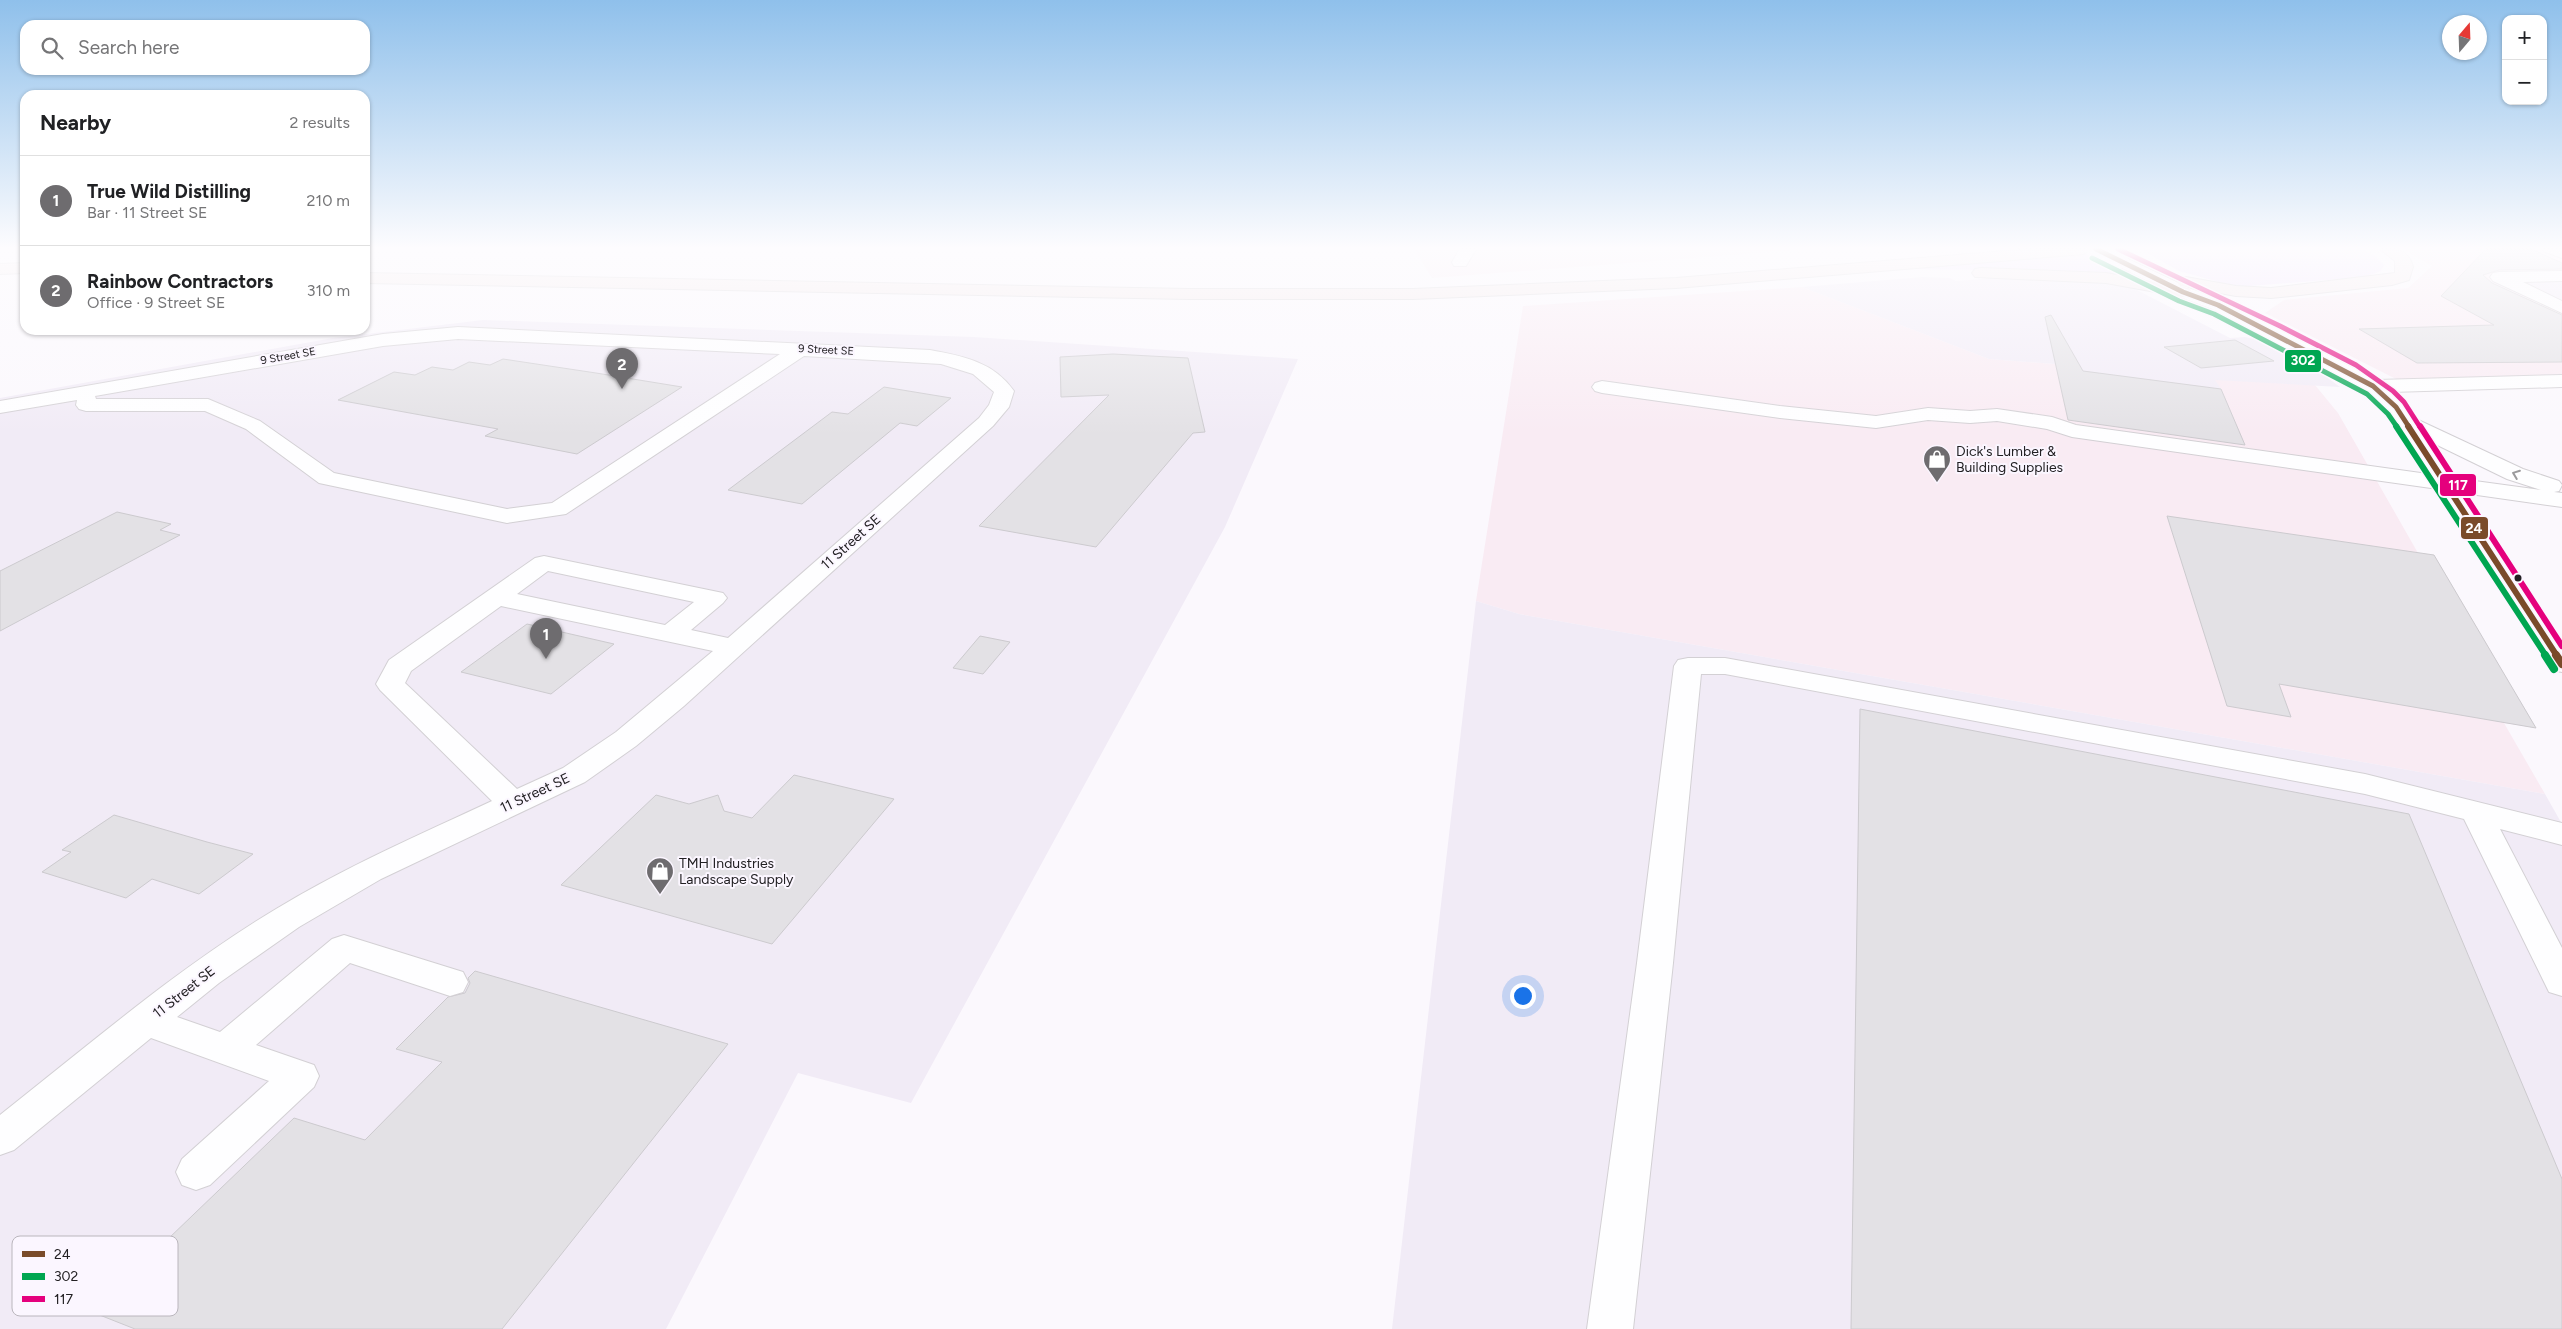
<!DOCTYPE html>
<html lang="en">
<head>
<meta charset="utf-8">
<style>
  body { margin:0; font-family:Figtree,sans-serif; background:#f2f2f2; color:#202124 }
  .controls { position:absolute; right:15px; top:15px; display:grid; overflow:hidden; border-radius:10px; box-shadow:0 1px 4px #0004 }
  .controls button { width:45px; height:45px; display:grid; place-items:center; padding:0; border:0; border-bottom:1px solid #e0e0e0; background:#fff; color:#202124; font:25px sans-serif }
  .compass { position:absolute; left:2442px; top:15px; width:45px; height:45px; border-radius:50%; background:#fff; box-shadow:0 1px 4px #0004; rotate:19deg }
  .you { position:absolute; left:1522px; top:995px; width:18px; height:18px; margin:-12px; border:4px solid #fff; border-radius:50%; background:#1a73e8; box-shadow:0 0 0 8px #1a73e833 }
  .badge { display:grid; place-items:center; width:32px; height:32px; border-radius:50%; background:#6e6c6f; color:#fff; font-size:16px; font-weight:700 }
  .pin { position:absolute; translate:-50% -41px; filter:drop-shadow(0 1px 2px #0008) }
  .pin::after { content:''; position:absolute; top:26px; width:18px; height:15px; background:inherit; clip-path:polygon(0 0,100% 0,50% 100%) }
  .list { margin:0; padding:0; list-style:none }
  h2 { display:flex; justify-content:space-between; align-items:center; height:65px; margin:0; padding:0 20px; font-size:21px }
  h2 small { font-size:16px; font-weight:400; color:#757577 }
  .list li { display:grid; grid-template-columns:32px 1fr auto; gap:15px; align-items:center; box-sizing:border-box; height:90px; padding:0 20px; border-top:1px solid #e0e0e0 }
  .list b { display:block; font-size:19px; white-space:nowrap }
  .list p { margin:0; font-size:16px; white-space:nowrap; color:#757577 }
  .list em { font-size:16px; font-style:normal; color:#757577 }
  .icon { flex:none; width:28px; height:28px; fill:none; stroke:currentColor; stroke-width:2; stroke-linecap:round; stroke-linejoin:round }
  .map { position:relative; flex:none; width:2562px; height:1329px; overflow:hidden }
  .search { position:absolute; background:#fff; box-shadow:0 1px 4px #0004; left:20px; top:20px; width:350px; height:55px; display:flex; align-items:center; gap:12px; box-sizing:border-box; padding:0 18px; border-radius:15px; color:#757577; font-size:19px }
  .panel { position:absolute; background:#fff; box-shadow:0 1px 4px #0004; left:20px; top:90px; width:350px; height:245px; border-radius:15px }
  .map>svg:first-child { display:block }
  .commercial { fill:#f9ebf3 }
  .built { fill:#f1ebf6 }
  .green { fill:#f1e3fc }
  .building { fill:#e3e1e5; stroke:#cccace }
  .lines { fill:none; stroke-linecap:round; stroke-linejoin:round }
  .minor-casing { stroke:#d3d0d4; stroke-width:2 }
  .major-casing { stroke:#d6d4d7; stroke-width:2 }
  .minor { fill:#fefeff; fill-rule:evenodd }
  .major { fill:#f4eaeb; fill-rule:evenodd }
  .minor-bridge-casing { stroke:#d3d0d4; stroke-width:21; stroke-linecap:butt }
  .minor-bridge { stroke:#fefeff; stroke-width:19 }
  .bus-1-far2-casing { stroke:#fbf6ff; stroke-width:8 }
  .bus-1-far1-casing { stroke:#fbf6ff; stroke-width:9 }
  .bus-1-casing { stroke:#fbf6ff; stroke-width:12 }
  .bus-2-far2-casing { stroke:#fbf6ff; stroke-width:8 }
  .bus-2-far1-casing { stroke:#fbf6ff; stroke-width:9 }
  .bus-2-casing { stroke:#fbf6ff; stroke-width:12 }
  .bus-3-far1-casing { stroke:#fbf6ff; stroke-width:8 }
  .bus-3-casing { stroke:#fbf6ff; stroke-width:9 }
  .bus-1-far2 { stroke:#7a4b2a; stroke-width:5 }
  .bus-1-far1 { stroke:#7a4b2a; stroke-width:6 }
  .bus-1 { stroke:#7a4b2a; stroke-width:8 }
  .bus-2-far2 { stroke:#00a651; stroke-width:5 }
  .bus-2-far1 { stroke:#00a651; stroke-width:6 }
  .bus-2 { stroke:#00a651; stroke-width:8 }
  .bus-3-far1 { stroke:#e5007d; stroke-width:5 }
  .bus-3 { stroke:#e5007d; stroke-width:6 }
  .oneway { stroke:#9b9a9c }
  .bus-dot { fill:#222023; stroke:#fbf6ff; stroke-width:2 }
  .labels { text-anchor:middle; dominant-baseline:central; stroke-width:4; stroke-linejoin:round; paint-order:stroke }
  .far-street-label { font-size:11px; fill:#222023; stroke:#fbf6ff }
  .poi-label { font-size:14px; fill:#222023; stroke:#fbf6ff; text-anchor:start }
  .street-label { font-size:14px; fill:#222023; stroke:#fbf6ff }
  .key { fill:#fbf6ff; stroke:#bab6bd; stroke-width:1 }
  .key-label { font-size:14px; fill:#222023 }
  .line-badge { stroke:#fbf6ff; stroke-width:2 }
  .badge-label { font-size:14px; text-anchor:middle; font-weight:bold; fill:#fff }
</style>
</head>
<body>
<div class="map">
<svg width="2562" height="1329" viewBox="0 0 2562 1329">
  <rect width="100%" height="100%" fill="#fbf8fd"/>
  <!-- commercial -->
  <g class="commercial">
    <path d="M1414,249H1809L1432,278Z"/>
    <path d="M2403,249H2562V280L2524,281L2562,300V376L2398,380L2265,313L2284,300L2408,288L2432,266Z"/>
    <path d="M1802,287L1989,359L2055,364L2220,388L2214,379L2315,385L2338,413L2418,553L2434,555L2536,728L2504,723L2545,794L1519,614L1476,601L1523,306Z"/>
  </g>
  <!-- built -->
  <g class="built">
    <path d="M1923,277L1950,278L1956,281L1995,278L2089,280L2133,288L2230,338L2245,337L2263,341L2313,367L2340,387L2215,380L2221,389L2056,368L2055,364L1989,359L1802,287Z"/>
    <path d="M2562,280V300L2523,281Z"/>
    <path d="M483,320L974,337L1298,359L1225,527L911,1103L798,1073L666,1329H0V398L333,338Z"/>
    <path d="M1476,601L1519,614L2545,794L2562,824V1329H1392Z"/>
  </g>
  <!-- green -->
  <g class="green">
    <path d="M2156,249H2361L2374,255L2384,265L2381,271L2365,277L2237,287L2179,271L2142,250Z"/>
    <path d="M2086,254L2140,279L2076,271L1898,269Z"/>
  </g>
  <!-- building -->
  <g class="building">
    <path d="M2486,249H2531L2562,263V269L2499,270L2483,275L2492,283L2562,315V362L2417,363L2359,329L2494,325L2441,296Z"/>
    <path d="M2051,315L2083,371L2221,389L2245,445L2068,420L2045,317Z"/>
    <path d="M2235,340L2274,361L2201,368L2164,347Z"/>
    <path d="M1113,354L1188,358L1205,432L1193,433L1096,547L979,526L1109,395L1061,397L1060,357Z"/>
    <path d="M503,359L596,373L682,387L577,454L485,436L498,429L338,400L394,372L415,375L432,367L453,370L469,362L490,365Z"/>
    <path d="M884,387L951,398L917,426L900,423L802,504L728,490L832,412L848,414Z"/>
    <path d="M117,512L171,524L160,530L180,535L0,631V571Z"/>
    <path d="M2167,516L2434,555L2536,728L2279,684L2291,717L2227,706Z"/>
    <path d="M527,624L614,644L551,694L461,672Z"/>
    <path d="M980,636L1010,642L983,674L953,668Z"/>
    <path d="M1860,709L2409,814L2562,1179V1329H1851Z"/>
    <path d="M794,775L894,799L772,944L561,885L656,795L689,804L718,795L724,811L752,818Z"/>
    <path d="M114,815L207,842L253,854L199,894L152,879L126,898L42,872L71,852L62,850Z"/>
    <path d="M475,971L728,1044L502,1329H135L92,1312L294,1118L365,1140L442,1062L396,1049L448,997L465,993L470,983L468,978Z"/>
  </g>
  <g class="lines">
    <!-- minor casing -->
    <g class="minor-casing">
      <g id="minor">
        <path d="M1460,249H1476L1466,266H1454L1452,262Z"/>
        <path d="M2543,249H2562V258L2545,252Z"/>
        <path d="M2118,254L2189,288L2224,301L2377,380L2562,375V387L2391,392L2403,403L2414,418L2523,469L2559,481L2562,485L2559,491L2554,492L2562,493V507L2463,493L2562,643V672L2552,670L2548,664L2438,489L2072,437L2047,429L1997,421L1970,423L1928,420L1876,428L1780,418L1602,393L1595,391L1592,387L1595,383L1602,381L1780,406L1876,416L1928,408L1970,411L1997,409L2052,417L2076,425L2428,474L2388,411L2366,390L2212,309L2177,296L2112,263L2110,259ZM2429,441L2507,479L2541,490L2453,478Z"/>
        <path d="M2562,271V281L2523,282L2562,301V313L2493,281L2490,277L2493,273L2499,272Z"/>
        <path d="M458,327L930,350C963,356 994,362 1014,391L1009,407L993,426L684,706L636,746L585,782L381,879L299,927L219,983L177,1017L220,1032L332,939L344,935L463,972L468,982L463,992L450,996L350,963L256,1045L314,1065L319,1076L314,1087L210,1185L196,1190L182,1185L176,1172L182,1159L269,1081L151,1038L14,1150L0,1155V1115C90,1044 178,968 276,909C345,867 419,835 492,801L380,690L376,684L389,660L535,558L544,556L723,593L727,598L723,603L691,630L728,638L979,418L989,405L994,392L973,374L941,364L804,356L566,514L507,523L319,483L246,429L205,411H86L79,409L76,405L77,400L0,413V401L383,334ZM458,339L780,354L552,503L507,509L334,473L260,421L208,399H96L95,396L383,346ZM548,571L694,602L665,625L517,594ZM501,606L713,651L616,732L563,768L517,789L405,683L411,671Z"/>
        <path d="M1688,658H1725L2365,774L2562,823V845L2500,829L2562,948V996L2549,992L2464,819L2365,794L1725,674H1701L1673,963L1633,1329H1587L1637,963L1674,666L1678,660Z"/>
      </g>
    </g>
    <!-- major casing -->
    <g class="major-casing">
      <g id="major">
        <path d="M2030,249H2092L2084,254L1676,288L1413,299H1189L365,283V273L1189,289H1413L1676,278Z"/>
        <path d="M2380,249C2396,247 2409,250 2413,267L2409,280L2392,285L2271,298L2236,296L2186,287L2180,286L2177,282L2180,278L2186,277L2236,286L2271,288L2395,273V261Z"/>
        <path d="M25,263V273L0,274V264Z"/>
        <path d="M1981,268L2106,273L2183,287L2189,288L2192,292L2189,296L2183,297L2106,283L1975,277L1972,273L1975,269Z"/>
      </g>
    </g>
    <!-- minor -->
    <use href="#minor" class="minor"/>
    <!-- major -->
    <use href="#major" class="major"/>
    <!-- minor-bridge casing -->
    <g class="minor-bridge-casing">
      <path id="minor-bridge" d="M2096,249L2118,259"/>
    </g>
    <!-- minor-bridge -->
    <use href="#minor-bridge" class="minor-bridge"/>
    <!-- bus-1-far2 casing -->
    <g class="bus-1-far2-casing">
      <path id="bus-1-far2" d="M2096,249L2183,292L2218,305L2373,386L2396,407L2409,427"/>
    </g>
    <!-- bus-1-far1 casing -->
    <g class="bus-1-far1-casing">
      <path id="bus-1-far1" d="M2408,426L2557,656"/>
    </g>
    <!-- bus-1 casing -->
    <g class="bus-1-casing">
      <path id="bus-1" d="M2556,655L2562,664"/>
    </g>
    <!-- bus-2-far2 casing -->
    <g class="bus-2-far2-casing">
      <path id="bus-2-far2" d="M2092,258L2179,301L2214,314L2367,394L2388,414L2397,427"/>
    </g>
    <!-- bus-2-far1 casing -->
    <g class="bus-2-far1-casing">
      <path id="bus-2-far1" d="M2396,426L2546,656"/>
    </g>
    <!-- bus-2 casing -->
    <g class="bus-2-casing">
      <path id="bus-2" d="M2545,655L2554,669"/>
    </g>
    <!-- bus-3-far1 casing -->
    <g class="bus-3-far1-casing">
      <path id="bus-3-far1" d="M2118,249L2280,326L2356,365L2393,391L2404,402L2420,427"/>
    </g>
    <!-- bus-3 casing -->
    <g class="bus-3-casing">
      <path id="bus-3" d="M2420,426L2562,646"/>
    </g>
    <!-- bus-1-far2 -->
    <use href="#bus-1-far2" class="bus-1-far2"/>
    <!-- bus-1-far1 -->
    <use href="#bus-1-far1" class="bus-1-far1"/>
    <!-- bus-1 -->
    <use href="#bus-1" class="bus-1"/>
    <!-- bus-2-far2 -->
    <use href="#bus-2-far2" class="bus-2-far2"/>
    <!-- bus-2-far1 -->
    <use href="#bus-2-far1" class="bus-2-far1"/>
    <!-- bus-2 -->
    <use href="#bus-2" class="bus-2"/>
    <!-- bus-3-far1 -->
    <use href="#bus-3-far1" class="bus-3-far1"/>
    <!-- bus-3 -->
    <use href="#bus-3" class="bus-3"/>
  </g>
  <!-- one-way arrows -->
  <defs><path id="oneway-chevron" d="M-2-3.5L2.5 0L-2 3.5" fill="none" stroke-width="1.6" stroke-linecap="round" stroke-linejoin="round" transform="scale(1.25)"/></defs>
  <use class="oneway" href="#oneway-chevron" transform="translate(2516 474) rotate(-159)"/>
  <!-- sky -->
  <linearGradient id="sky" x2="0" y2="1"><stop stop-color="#8fc0eb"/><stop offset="0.57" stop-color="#fdfcfe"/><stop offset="1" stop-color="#fdfcfe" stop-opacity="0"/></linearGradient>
  <rect width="2562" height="435" fill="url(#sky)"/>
  <!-- icons -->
  <defs>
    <g id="shop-pin" transform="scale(1.4375)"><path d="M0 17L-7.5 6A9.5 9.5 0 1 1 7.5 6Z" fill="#6e6c6f" stroke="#fbf6ff"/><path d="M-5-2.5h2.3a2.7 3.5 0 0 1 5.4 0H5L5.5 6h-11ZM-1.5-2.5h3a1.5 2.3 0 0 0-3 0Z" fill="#fff"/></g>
  </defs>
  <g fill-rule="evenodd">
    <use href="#shop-pin" x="1937" y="459"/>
    <use href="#shop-pin" x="660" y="871"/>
  </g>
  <!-- markers -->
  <circle class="bus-dot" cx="2518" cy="578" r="4.5"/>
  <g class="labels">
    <!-- far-street labels -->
    <g class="far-street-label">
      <text transform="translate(826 350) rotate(3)">9 Street SE</text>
      <text transform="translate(288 356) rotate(-10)">9 Street SE</text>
    </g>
    <!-- poi labels -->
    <g class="poi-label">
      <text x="1956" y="451">Dick's Lumber &amp;<tspan x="1956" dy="16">Building Supplies</tspan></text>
      <text x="679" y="863">TMH Industries<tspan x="679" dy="16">Landscape Supply</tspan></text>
    </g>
    <!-- street labels -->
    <g class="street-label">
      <text transform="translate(851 542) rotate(-42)">11 Street SE</text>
      <text transform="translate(535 793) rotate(-25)">11 Street SE</text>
      <text transform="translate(184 992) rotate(-38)">11 Street SE</text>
    </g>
  </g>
  <!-- legend -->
  <rect x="12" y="1236" width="166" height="80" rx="8" class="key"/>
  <rect x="22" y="1251" width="23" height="6" fill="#7a4b2a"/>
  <rect x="22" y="1273" width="23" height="7" fill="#00a651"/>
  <rect x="22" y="1296" width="23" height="6" fill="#e5007d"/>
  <g class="key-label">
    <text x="54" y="1259">24</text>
    <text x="54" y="1281">302</text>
    <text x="54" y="1304">117</text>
  </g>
  <g class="line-badge">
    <rect x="2284" y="349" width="38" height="24" rx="5" fill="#00a651"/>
    <rect x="2439" y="473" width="38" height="24" rx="5" fill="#e5007d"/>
    <rect x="2460" y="516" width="29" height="24" rx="5" fill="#7a4b2a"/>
  </g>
  <g class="badge-label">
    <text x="2303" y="365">302</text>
    <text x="2458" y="490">117</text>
    <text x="2474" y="533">24</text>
  </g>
</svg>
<div class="controls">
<button>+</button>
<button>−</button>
</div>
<svg class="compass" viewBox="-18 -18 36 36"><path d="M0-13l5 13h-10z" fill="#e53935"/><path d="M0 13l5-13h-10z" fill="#757577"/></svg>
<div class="you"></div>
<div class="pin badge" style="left:546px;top:659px">1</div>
<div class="pin badge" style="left:622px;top:389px">2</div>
<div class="search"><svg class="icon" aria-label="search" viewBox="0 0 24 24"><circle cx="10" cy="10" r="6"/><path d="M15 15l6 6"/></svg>Search here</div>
<section class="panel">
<h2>Nearby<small>2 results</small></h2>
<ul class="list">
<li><span class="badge">1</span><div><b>True Wild Distilling</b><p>Bar · 11 Street SE</p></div><em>210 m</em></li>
<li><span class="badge">2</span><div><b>Rainbow Contractors</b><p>Office · 9 Street SE</p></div><em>310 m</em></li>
</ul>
</section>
</div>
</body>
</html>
